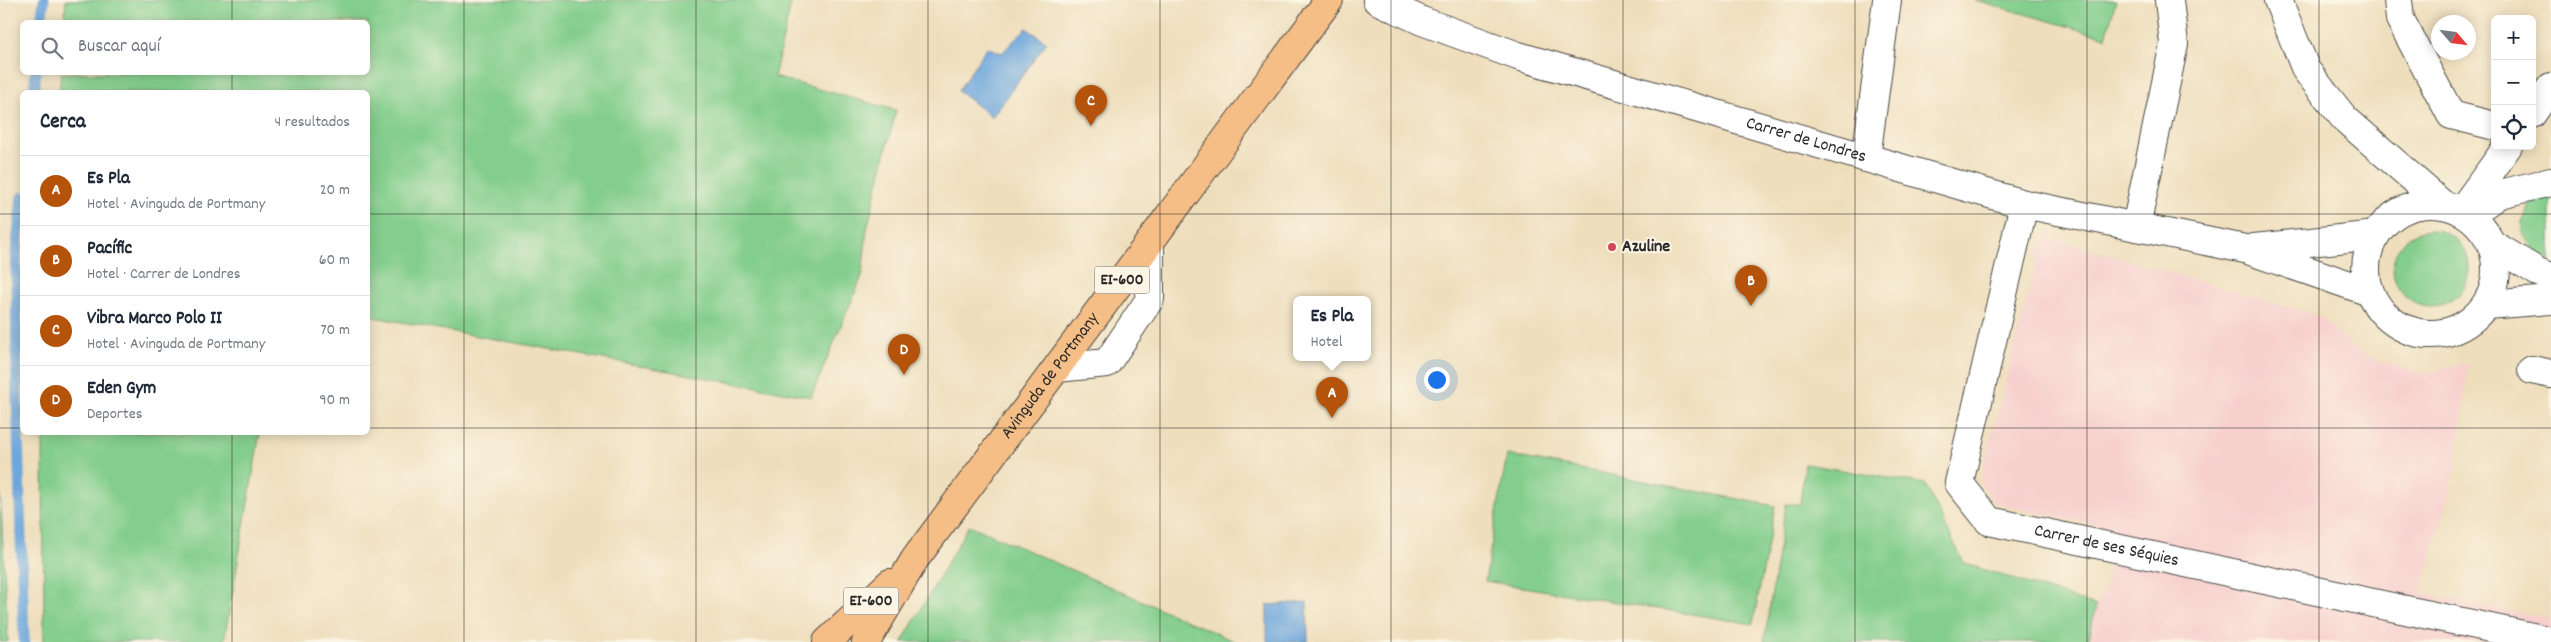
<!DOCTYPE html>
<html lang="es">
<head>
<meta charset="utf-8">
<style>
  body { margin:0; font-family:Dekko,sans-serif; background:#f2f2f3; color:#1f2937 }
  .controls { position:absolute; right:15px; top:15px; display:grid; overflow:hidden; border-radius:8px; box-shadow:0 2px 12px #0003 }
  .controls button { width:45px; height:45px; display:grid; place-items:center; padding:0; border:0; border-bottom:1px solid #e0e1e3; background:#fff; color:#1f2937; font:25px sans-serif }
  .compass { position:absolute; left:2431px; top:15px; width:45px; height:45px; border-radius:50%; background:#fff; box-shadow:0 2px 12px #0003; rotate:118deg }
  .you { position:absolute; left:1436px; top:379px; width:18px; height:18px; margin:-12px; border:4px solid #fff; border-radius:50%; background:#1a73e8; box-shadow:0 0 0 8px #1a73e833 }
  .badge { display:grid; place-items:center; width:32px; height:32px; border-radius:50%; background:#b45309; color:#fff; font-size:16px; font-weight:700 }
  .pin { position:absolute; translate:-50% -41px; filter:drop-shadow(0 1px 2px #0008) }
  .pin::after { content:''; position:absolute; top:26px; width:18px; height:15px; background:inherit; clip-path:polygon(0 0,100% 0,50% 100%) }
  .popup { position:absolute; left:1293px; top:296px; width:78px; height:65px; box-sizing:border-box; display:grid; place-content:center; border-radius:8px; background:#fff; filter:drop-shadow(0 1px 4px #0005); font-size:16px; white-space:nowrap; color:#747a83 }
  .popup b { font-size:19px; color:#1f2937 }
  .popup::after { content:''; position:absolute; left:50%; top:100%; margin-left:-10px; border:10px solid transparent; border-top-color:#fff }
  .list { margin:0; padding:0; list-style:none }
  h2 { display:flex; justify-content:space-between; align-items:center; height:65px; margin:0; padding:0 20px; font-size:21px }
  h2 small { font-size:16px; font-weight:400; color:#747a83 }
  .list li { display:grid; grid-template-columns:32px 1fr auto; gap:15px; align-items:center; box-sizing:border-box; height:70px; padding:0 20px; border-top:1px solid #e0e1e3 }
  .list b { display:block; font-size:19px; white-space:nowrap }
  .list p { margin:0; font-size:16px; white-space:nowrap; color:#747a83 }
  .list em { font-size:16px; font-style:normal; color:#747a83 }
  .icon { flex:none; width:28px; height:28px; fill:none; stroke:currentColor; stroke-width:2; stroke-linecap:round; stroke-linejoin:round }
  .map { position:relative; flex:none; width:2551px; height:642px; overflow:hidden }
  .search { position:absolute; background:#fff; box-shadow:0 2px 12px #0003; left:20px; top:20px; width:350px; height:55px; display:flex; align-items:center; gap:12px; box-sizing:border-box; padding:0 18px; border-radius:8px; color:#747a83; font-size:19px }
  .panel { position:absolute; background:#fff; box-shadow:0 2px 12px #0003; left:20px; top:90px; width:350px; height:345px; border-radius:8px }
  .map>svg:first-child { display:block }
  .built { fill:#f7d0ce }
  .green { fill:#83ce8c; stroke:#577c5c }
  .water { fill:#6ca6db; stroke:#4c6883 }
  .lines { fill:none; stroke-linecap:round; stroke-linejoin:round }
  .stream { stroke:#6ca6db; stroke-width:11 }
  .minor-casing { stroke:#484641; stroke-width:30 }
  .major-casing { stroke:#484641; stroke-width:30 }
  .minor { stroke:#fff; stroke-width:28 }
  .major { stroke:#f6be87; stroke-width:28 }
  .grid { fill:none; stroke:#2b2b2b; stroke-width:1; stroke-opacity:0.55 }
  .poi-dot { fill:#d1495b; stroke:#fcf5e5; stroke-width:2 }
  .labels { text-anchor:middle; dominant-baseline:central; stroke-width:4; stroke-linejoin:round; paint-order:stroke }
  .shield { fill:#fcf5e5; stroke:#6a6863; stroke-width:1 }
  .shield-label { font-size:16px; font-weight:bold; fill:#2b2b2b }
  .street-label { font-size:18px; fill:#2b2b2b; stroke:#fcf5e5 }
  .poi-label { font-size:18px; font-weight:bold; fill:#2b2b2b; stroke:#fcf5e5; text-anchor:start }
</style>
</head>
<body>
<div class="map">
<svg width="2551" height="642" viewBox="0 0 2551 642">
  <rect width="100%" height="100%" fill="#fcf5e5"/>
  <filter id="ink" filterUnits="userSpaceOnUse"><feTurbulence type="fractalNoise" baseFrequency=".02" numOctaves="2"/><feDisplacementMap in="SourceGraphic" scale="10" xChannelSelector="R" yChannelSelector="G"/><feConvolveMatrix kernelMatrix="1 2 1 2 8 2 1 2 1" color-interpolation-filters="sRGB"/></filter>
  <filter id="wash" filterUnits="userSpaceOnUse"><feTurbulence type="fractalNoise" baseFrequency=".0096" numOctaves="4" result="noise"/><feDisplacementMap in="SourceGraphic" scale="20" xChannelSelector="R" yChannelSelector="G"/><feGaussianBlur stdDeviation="1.12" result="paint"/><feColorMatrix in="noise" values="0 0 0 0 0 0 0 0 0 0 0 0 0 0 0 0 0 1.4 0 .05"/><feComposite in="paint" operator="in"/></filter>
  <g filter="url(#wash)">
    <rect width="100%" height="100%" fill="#eedebc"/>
    <!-- built -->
    <path class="built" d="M2047,237L2319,316L2365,356L2422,374L2469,362L2455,470L2421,593L2551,619V642H2088L2096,606L2108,578L2107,562L2116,530L1994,503L1980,481L2040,248Z"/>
    <!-- green -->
    <g class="green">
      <path d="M66,0H792L774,77L896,110L867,229L862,276L811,397L368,316V92H59L61,73L368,72V22H64Z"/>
      <path d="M1975,0H2116L2106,37Z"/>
      <path d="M2551,197V260C2544,258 2536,252 2531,246C2517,230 2523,220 2531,202Z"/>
      <circle cx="2431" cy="268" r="38"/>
      <path d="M43,433H260L224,642H44Z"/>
      <path d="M1507,455L1775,506L1753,624L1485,581Z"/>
      <path d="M1805,464L1925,484L1964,563L2096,606L2088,642H1764L1786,504H1800Z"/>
      <path d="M0,489L8,642H0Z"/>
      <path d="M969,525L1236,642H902Z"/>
    </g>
    <!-- water -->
    <g class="water">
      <path d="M1026,28L1047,42L992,117L958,91L987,47L1002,53Z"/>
      <path d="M1307,602L1308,642H1267V605Z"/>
    </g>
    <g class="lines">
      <!-- stream -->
      <g class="stream">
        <path d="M41,22L44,0"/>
        <path d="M34,92L36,72"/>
        <path d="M22,197L16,254L17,396L24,642"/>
      </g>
    </g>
  </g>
  <g filter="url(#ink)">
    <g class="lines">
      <!-- minor casing -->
      <g class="minor-casing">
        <g id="minor">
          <path id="s1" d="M1377,0L1422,21L1518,56L2024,204L2245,249L2370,292"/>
          <path d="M2278,0L2306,70L2344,118L2442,204"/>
          <path d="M2398,0L2400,19L2451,115L2495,126"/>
          <path d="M2532,114L2551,87"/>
          <path d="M1866,158L1887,0"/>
          <path id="s2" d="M2024,204L1959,483L1989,521L2551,641"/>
          <circle cx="2431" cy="269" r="65"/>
          <path d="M2461,211L2508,146"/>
          <path d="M2469,215L2499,194L2551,182"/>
          <path d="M2136,227L2174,44L2169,0"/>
          <path d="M2492,244L2538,272L2551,277"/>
          <path d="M2254,248L2376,235"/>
          <path d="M2486,305L2551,300"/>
          <path d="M1057,368L1107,363L1150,299V243"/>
          <path d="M2532,370L2551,374"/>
        </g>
      </g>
      <!-- major casing -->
      <g class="major-casing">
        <g id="major">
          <path d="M827,642L890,583"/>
          <path id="s3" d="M866,642L915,559L1329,0"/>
        </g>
      </g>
      <!-- minor -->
      <use href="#minor" class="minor"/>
      <!-- major -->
      <use href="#major" class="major"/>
    </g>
  </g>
  <!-- grid -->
  <path class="grid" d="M232,0V22M464,0V642M696,0V642M928,0V642M1160,0V642M1391,0V642M1623,0V642M1855,0V642M2087,0V642M2319,0V642M232,72V92M0,214H22M368,214H2551M0,428H22M368,428H2551M232,432V642"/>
  <!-- markers -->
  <circle class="poi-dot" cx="1612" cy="247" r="5"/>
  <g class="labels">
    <!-- shield labels -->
    <g class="shield">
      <rect x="1094.5" y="266.5" width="55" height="27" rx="4"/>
      <rect x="843.5" y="587.5" width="55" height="27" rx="4"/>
    </g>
    <g class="shield-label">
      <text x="1122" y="280">EI-600</text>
      <text x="871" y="601">EI-600</text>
    </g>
    <!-- street labels -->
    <g class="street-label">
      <text stroke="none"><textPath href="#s1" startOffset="452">Carrer de Londres</textPath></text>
      <text stroke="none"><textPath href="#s3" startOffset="324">Avinguda de Portmany</textPath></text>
      <text stroke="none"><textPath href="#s2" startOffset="455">Carrer de ses Séquies</textPath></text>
    </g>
    <!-- poi labels -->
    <g class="poi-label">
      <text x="1622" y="247">Azuline</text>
    </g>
  </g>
</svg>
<div class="controls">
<button>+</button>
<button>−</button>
<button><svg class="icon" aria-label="locate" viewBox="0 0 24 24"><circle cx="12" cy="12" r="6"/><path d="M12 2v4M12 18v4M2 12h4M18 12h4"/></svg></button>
</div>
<svg class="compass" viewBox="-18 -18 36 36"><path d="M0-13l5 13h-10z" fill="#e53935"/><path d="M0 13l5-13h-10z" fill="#747a83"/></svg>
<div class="you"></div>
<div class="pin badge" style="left:1332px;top:418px">A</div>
<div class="popup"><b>Es Pla</b>Hotel</div>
<div class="pin badge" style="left:1751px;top:306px">B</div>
<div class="pin badge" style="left:1091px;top:126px">C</div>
<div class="pin badge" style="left:904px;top:375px">D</div>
<div class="search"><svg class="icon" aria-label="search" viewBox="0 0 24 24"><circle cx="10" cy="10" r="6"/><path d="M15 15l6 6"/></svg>Buscar aquí</div>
<section class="panel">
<h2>Cerca<small>4 resultados</small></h2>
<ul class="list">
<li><span class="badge">A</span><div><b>Es Pla</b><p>Hotel · Avinguda de Portmany</p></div><em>20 m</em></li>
<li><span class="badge">B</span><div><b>Pacífic</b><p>Hotel · Carrer de Londres</p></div><em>60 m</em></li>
<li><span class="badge">C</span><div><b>Vibra Marco Polo II</b><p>Hotel · Avinguda de Portmany</p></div><em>70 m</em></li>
<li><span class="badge">D</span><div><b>Eden Gym</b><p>Deportes</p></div><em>90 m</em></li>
</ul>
</section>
</div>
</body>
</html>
